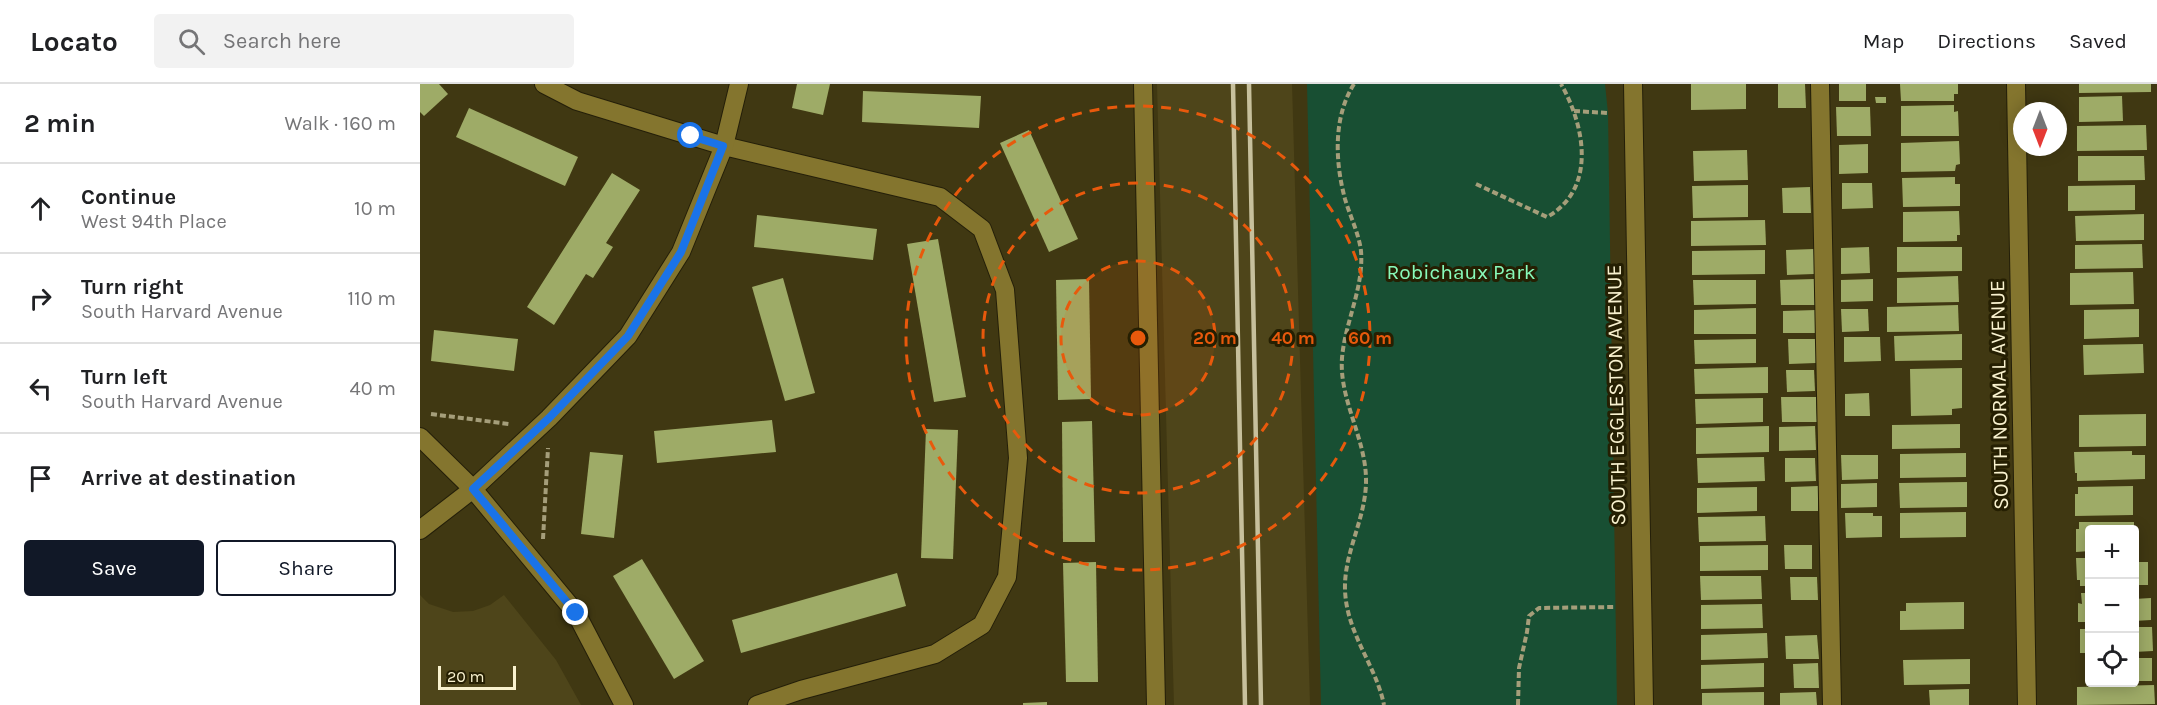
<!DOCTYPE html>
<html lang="en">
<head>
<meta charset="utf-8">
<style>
  body { margin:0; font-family:Karla,sans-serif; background:#f2f2f2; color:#202124 }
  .controls { position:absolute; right:18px; bottom:18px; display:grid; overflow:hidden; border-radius:6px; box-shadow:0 3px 15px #0003 }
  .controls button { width:54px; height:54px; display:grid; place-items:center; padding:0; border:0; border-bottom:2px solid #e0e0e0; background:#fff; color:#202124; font:30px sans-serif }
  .compass { position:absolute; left:1593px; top:18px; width:54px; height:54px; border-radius:50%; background:#fff; box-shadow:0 3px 15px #0003; rotate:180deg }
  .scale { position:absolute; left:18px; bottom:15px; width:78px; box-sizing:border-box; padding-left:6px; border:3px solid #f9f2cf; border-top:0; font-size:16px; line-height:21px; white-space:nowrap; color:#f9f2cf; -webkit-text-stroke:4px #251f02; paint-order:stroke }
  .stop { position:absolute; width:18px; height:18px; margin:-14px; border:4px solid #1a73e8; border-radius:50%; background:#fff }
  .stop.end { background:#1a73e8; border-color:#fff; box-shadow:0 2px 6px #0008 }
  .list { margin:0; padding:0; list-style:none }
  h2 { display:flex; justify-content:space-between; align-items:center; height:78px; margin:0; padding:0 24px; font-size:26px }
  h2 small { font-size:20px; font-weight:400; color:#757577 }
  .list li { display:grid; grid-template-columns:39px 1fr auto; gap:18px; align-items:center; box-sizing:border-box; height:90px; padding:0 24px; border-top:2px solid #e0e0e0 }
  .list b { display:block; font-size:22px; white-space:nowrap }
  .list p { margin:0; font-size:20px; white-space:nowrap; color:#757577 }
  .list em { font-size:20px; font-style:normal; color:#757577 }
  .actions { display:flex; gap:12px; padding:18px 24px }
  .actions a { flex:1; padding:14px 0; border:2px solid #111827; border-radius:6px; text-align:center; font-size:21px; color:#111827 }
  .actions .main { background:#111827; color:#fff }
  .icon { flex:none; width:33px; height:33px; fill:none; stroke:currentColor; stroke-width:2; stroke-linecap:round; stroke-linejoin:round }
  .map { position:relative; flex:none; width:1737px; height:621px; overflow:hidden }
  header { display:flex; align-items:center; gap:36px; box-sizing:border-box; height:84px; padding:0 30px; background:#fff; border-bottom:2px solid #e0e0e0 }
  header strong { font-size:28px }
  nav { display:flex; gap:33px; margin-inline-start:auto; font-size:21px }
  .search { width:420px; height:54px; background:#f2f2f2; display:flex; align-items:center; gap:15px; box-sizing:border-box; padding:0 21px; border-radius:6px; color:#757577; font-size:22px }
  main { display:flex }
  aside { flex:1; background:#fff }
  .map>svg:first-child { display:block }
  .built { fill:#4e451a }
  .green { fill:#184f33 }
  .building { fill:#9eab67 }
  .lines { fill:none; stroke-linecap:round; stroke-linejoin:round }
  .minor-casing { stroke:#241f09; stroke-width:20 }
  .path { stroke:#a59e7a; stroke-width:4; stroke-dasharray:6 3; stroke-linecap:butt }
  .minor { stroke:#84752e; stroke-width:18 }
  .rail { stroke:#c7c09c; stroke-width:4.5 }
  .route { stroke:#1a73e8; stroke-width:8 }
  .ring { fill:none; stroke:#e8590c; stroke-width:3; stroke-dasharray:10 8 }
  .labels { text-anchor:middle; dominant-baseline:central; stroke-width:6; stroke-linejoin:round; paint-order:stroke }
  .park-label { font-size:21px; fill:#88faba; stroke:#251f02 }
  .street-label { font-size:21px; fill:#f9f2cf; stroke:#251f02 }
  .centre { fill:#e8590c; stroke:#251f02; stroke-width:3 }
  .ring-label { font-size:18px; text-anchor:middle; font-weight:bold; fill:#e8590c; stroke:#251f02; stroke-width:6; stroke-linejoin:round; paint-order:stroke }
</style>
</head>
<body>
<header>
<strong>Locato</strong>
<div class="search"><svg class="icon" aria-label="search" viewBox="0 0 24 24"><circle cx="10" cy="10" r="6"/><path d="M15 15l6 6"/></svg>Search here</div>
<nav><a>Map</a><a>Directions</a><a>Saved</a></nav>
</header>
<main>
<aside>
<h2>2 min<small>Walk · 160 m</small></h2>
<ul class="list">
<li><svg class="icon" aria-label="ahead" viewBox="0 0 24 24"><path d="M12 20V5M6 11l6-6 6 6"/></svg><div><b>Continue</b><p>West 94th Place</p></div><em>10 m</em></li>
<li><svg class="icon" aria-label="right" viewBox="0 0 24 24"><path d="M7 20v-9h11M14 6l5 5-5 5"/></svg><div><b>Turn right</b><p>South Harvard Avenue</p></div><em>110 m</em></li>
<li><svg class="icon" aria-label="left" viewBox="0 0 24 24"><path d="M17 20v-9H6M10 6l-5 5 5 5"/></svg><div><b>Turn left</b><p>South Harvard Avenue</p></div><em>40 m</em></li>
<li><svg class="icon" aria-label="arrive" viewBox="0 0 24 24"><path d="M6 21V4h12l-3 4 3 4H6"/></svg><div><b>Arrive at destination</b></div></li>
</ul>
<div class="actions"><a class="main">Save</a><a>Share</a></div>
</aside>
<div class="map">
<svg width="1737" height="621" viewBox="0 0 1737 621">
  <rect width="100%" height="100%" fill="#403812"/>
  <!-- built -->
  <g class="built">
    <path d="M737,0H872L890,621H754Z"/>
    <path d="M0,511L9,520L33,528L53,527L70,521L84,511L136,576L161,621H0Z"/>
  </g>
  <!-- green -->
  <path class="green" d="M887,0H1185L1188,29L1197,621H901Z"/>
  <!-- building -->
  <g class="building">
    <path d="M0,0H19L28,10L4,32L0,28Z"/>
    <path d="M377,0H410L403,31L372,24Z"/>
    <path d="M1271,0H1326V25L1271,26Z"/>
    <path d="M1358,0H1385L1386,24H1358Z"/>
    <rect x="1419" y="0" width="27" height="17"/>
    <path d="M1480,0H1538V10H1534V17H1481Z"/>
    <path d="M1659,0H1731V8L1659,9Z"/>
    <path d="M443,7L561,12L559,44L442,38Z"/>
    <path d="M1702,12L1703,37L1659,38V13Z"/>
    <path d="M1455,13H1466V19H1456Z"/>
    <path d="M1534,21V28L1538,27L1539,52H1481V22Z"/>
    <path d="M1416,23H1450L1451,52H1417Z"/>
    <path d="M49,24L158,73L145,102L36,53Z"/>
    <path d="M1726,41L1727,66L1657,67V42Z"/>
    <path d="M609,46L658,155L629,168L580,59Z"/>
    <path d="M1539,57L1540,80L1536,81L1535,87L1481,88V59Z"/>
    <path d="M1448,60V89L1419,90V61Z"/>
    <path d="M1327,66L1328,96L1274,97L1273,67Z"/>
    <path d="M1658,72H1724L1725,96L1658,97Z"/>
    <path d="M192,89L220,106L186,159L193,163L173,194L166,190L134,241L107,223Z"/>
    <path d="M1535,93V100H1540V122L1483,123L1482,94Z"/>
    <path d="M1422,99H1452L1453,124L1422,125Z"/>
    <path d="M1328,101V133L1273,134L1272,102Z"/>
    <path d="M1715,101V126L1648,127V102Z"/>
    <path d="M1390,103L1391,129H1363L1362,104Z"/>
    <path d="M1539,127L1540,151H1537V157L1483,158V128Z"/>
    <path d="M1724,130V156L1656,157L1655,132Z"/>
    <path d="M337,131L457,145L453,176L334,163Z"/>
    <path d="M1345,136L1346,161L1271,162V137Z"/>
    <path d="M518,155L546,313L514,318L487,160Z"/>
    <path d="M1722,160L1723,184L1655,185V161Z"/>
    <path d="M1449,163L1450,189L1421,190V164Z"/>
    <path d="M1477,163H1542V187L1477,188Z"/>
    <path d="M1394,165V190L1367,191L1366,166Z"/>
    <path d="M1345,166V190L1272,191V167Z"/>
    <path d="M1713,188L1714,220L1650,221V189Z"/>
    <path d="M1538,192L1539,218L1477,219V194Z"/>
    <path d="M363,194L395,309L365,317L332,203Z"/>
    <path d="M669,195L671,315L638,316L636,196Z"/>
    <path d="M1394,195L1395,221H1361L1360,196Z"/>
    <path d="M1453,195V217L1421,218V196Z"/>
    <path d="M1273,196H1336V220L1274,221Z"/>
    <path d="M1538,221L1539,247L1467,248V223Z"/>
    <path d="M1336,224V250H1274V226Z"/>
    <path d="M1421,225H1448L1449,247L1422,248Z"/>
    <path d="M1719,225V253L1664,255V226Z"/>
    <path d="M1396,226L1397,249H1363V227Z"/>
    <path d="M14,246L98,255L94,287L11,277Z"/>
    <path d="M1542,250V276L1475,277L1474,252Z"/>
    <path d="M1424,253H1460L1461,277L1424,278Z"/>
    <path d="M1336,255V279L1275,280L1274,256Z"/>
    <path d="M1368,255H1396V279L1369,280Z"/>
    <path d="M1723,260L1724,289L1664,291L1663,261Z"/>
    <path d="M1348,283V309L1275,310L1274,285Z"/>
    <path d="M1542,284V324L1532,325V331L1491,332L1490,285Z"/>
    <path d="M1366,286H1394L1395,307L1367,308Z"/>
    <path d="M1449,309L1450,332H1425V310Z"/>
    <path d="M1361,313H1396L1397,338H1362Z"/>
    <path d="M1343,314V338L1276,340L1275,315Z"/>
    <path d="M1726,330V362L1659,363V331Z"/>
    <path d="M352,336L356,368L237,379L234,347Z"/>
    <path d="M672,337L675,458H643L642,338Z"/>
    <path d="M1540,340V364L1472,365V341Z"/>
    <path d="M1349,342V368L1276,370V344Z"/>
    <path d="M1395,342L1396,366L1359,367V343Z"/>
    <path d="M506,345L538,346L533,475L501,474Z"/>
    <path d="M1712,367V371H1725V395L1657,397V389H1655L1654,368Z"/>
    <path d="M170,368L203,371L194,454L161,450Z"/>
    <path d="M1546,369V393L1480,394V370Z"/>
    <path d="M1421,371H1458V395L1422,396Z"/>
    <path d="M1344,373L1345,397L1278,399L1277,374Z"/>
    <path d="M1365,374H1395L1396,397L1365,398Z"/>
    <path d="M1547,398V423L1480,424L1479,399Z"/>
    <path d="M1457,399V423L1421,424V400Z"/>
    <path d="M1398,402V427H1371V403Z"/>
    <path d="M1713,402V431L1655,432V410H1658V403Z"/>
    <path d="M1337,403V427L1277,429V404Z"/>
    <path d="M1546,428V453L1480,454V429Z"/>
    <path d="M1425,429H1453V432H1462V453L1426,454Z"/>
    <path d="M1345,432L1346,457L1279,458L1278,433Z"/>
    <path d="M1659,438H1714V446H1670V467L1656,468V445H1659Z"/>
    <path d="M1348,461V486L1280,487V462Z"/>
    <path d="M1364,461H1392V485H1365Z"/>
    <path d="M1656,474H1670V502H1660V496H1657Z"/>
    <path d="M222,475L284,577L254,595L193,492Z"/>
    <path d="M676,478L678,598H646L643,479Z"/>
    <rect x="1714" y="478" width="14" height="23"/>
    <path d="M477,489L486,522L321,569L312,536Z"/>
    <path d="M1280,492H1341L1342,515L1281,516Z"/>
    <path d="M1370,493H1397L1398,516H1371Z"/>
    <path d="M1661,509H1670V538H1658V519L1662,520Z"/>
    <path d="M1731,514V536L1714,537V515Z"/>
    <path d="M1544,518V545L1480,546V527H1486V519Z"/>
    <path d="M1342,520L1343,544L1281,545V521Z"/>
    <path d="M1714,543H1732L1733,567L1714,568Z"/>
    <rect x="1660" y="545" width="10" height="24"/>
    <path d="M1347,549L1348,574L1281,576V551Z"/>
    <path d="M1397,551L1399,575H1366L1365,552Z"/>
    <rect x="1666" y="574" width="4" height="24"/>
    <path d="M1719,574H1732V597H1714V580L1719,579Z"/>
    <path d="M1550,575V600L1484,601L1483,576Z"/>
    <path d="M1344,579V603L1281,605V581Z"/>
    <path d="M1398,579L1399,604H1374L1373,580Z"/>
    <path d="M1734,601L1735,620L1657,621V603Z"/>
    <path d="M1549,605V621H1510L1509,606Z"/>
    <path d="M1344,608V621H1282V609Z"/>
    <path d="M1396,608L1397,621H1360V609Z"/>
    <path d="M627,618V621H603V619Z"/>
  </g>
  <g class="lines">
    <!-- minor casing -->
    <g class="minor-casing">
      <g id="minor">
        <path d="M124,0L157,17L304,62L520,113L562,145L585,206L598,374L587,493L562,541L515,570L381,606L337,621"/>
        <path d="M723,0L736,621"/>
        <path d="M1213,0L1224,621"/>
        <path d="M1400,0L1412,621"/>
        <path d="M1596,0L1607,621"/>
        <path d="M0,353L53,405L156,529L204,621"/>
        <path d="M0,446L53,405L129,334L208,252L261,168L304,62L319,0"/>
      </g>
    </g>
    <!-- path -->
    <g class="path">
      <path d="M934,0C913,33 915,78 925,115C930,132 939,150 941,167C944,204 925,238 922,274C919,315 945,353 946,394C947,433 924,467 925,505C926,549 956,581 964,621"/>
      <path d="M1154,27L1188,29"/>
      <path d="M1056,100L1127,133C1177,105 1165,42 1141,0"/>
      <path d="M11,330L89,340"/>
      <path d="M123,455L128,364"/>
      <path d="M1098,621L1099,584L1107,548L1109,532L1119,524L1195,523"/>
    </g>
    <!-- minor -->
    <use href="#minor" class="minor"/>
    <!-- rail -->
    <g class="rail">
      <path d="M813,0L825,621"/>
      <path d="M829,0L841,621"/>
    </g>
  </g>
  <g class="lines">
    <!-- route -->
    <path class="route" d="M156,529L53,405L129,334L208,252L261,168L303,62L271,52"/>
  </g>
  <!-- distance rings -->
  <circle cx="718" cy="254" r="77" fill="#e8590c" fill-opacity=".12"/>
  <g class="ring">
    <circle cx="718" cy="254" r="77"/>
    <circle cx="718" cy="254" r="155"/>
    <circle cx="718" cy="254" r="232"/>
  </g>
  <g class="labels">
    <!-- park labels -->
    <g class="park-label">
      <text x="1041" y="188">Robichaux Park</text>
    </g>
    <!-- street labels -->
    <g class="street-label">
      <text transform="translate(1196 311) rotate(-91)">SOUTH EGGLESTON AVENUE</text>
      <text transform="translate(1579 311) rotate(-91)">SOUTH NORMAL AVENUE</text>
    </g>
  </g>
  <circle cx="718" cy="254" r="9" class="centre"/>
  <g class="ring-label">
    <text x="795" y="260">20 m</text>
    <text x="873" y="260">40 m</text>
    <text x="950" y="260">60 m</text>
  </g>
</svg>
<div class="controls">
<button>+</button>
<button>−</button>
<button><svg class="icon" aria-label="locate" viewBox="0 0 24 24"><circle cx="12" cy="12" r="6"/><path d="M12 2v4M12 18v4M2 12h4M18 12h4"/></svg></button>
</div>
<svg class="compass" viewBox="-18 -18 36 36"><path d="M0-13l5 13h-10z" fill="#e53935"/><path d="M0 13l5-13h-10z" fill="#757577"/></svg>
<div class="scale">20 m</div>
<div class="stop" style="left:271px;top:52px"></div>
<div class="stop end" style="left:156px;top:529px"></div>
</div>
</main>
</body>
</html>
